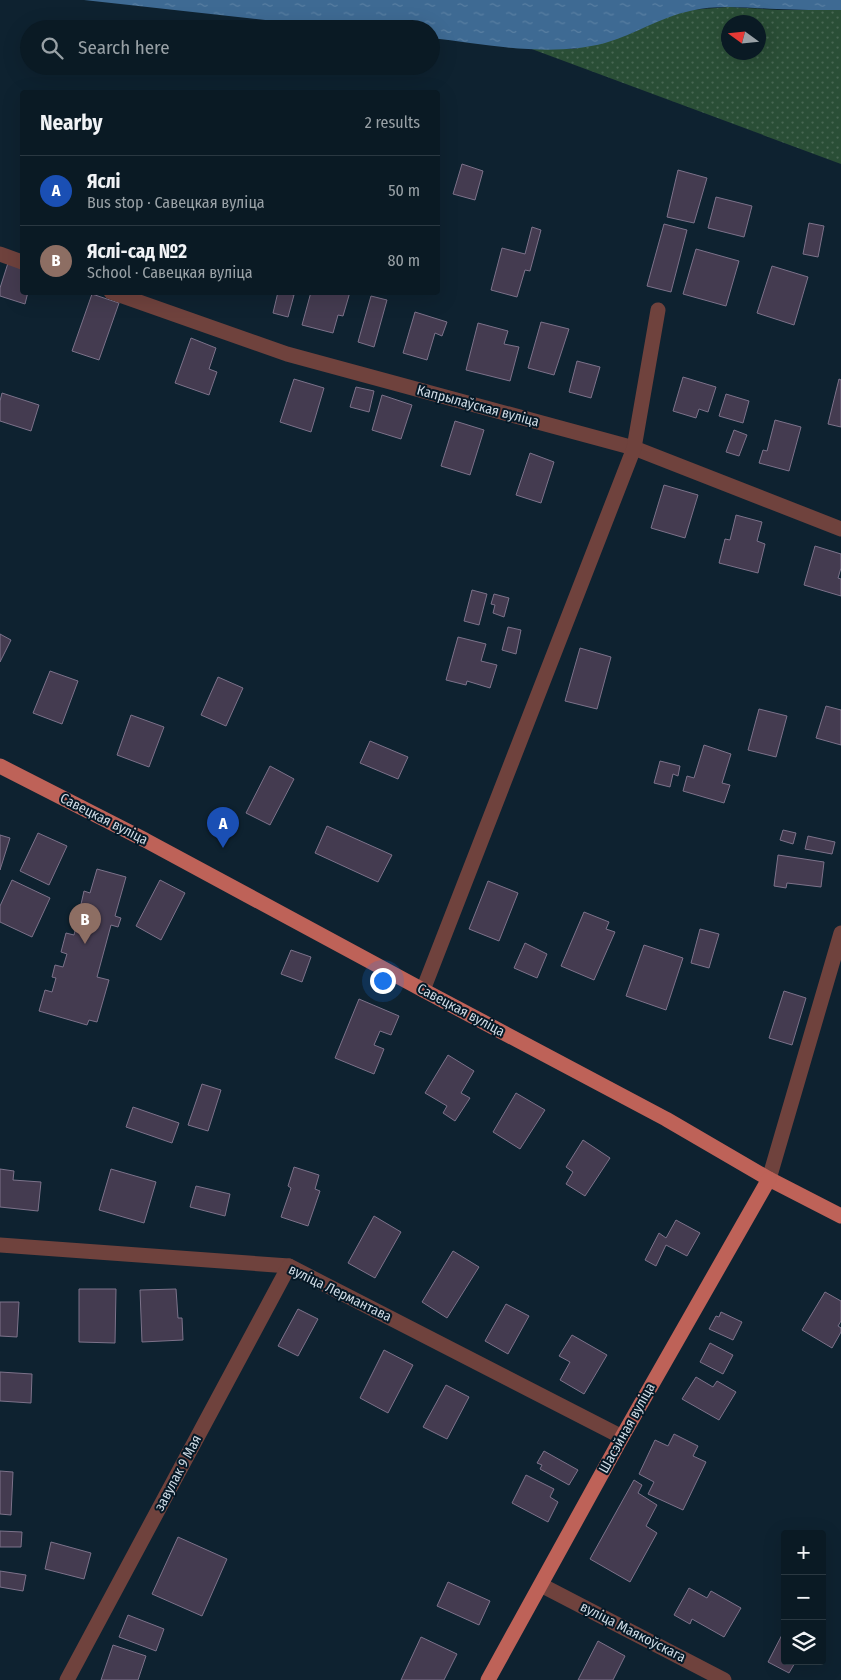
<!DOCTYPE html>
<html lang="en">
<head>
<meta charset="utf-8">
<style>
  body { margin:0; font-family:"Fira Sans Condensed",sans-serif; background:#182731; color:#f1f3f6 }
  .controls { position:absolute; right:15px; bottom:15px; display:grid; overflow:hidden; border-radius:5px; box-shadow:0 5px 20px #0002 }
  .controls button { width:45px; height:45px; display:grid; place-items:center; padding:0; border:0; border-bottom:1px solid #2a3841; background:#0a1a24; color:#f1f3f6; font:25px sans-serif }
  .compass { position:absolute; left:721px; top:15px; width:45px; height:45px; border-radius:50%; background:#0a1a24; box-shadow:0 5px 20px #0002; rotate:285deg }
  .you { position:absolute; left:382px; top:980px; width:18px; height:18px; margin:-12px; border:4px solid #fff; border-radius:50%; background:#1a73e8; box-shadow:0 0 0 8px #1a73e833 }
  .badge { display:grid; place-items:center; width:32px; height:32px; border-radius:50%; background:#23c9fe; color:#fff; font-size:16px; font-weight:700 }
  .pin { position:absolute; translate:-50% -41px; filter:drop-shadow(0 1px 2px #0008) }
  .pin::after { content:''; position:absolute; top:26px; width:18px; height:15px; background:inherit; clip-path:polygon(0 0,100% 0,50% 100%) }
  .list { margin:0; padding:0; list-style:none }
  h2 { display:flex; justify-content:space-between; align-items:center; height:65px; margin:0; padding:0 20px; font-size:21px }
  h2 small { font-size:16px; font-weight:400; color:#99a1a6 }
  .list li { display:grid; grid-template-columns:32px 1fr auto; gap:15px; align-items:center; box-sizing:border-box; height:70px; padding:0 20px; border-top:1px solid #2a3841 }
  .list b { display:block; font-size:19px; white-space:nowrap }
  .list p { margin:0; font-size:16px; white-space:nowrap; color:#99a1a6 }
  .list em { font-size:16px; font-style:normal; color:#99a1a6 }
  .icon { flex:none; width:28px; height:28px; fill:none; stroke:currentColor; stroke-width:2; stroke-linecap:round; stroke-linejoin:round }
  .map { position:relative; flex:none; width:841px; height:1680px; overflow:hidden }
  .search { position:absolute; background:#0a1a24; box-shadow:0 5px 20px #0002; left:20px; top:20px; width:420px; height:55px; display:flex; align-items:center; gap:12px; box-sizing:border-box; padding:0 18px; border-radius:28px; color:#99a1a6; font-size:19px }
  .panel { position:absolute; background:#0a1a24; box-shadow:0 5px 20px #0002; left:20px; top:90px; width:420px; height:205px; border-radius:5px }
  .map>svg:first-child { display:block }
  .grass { fill:url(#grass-dots); fill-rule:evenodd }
  .water { fill:url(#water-ripples) }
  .building { fill:#443b50; stroke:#7c728a }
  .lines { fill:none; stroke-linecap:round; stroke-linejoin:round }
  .minor { stroke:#6f423d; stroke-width:15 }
  .major { stroke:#be6258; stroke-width:15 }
  .labels { text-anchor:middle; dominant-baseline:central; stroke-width:4; stroke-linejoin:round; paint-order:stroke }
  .street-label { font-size:14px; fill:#cedae4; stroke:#051826 }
</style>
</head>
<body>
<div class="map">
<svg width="841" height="1680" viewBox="0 0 841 1680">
  <defs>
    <pattern id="grass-dots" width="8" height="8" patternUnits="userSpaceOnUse" patternTransform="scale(1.25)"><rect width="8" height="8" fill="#2a4e36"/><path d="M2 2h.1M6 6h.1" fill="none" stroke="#486753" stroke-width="1.8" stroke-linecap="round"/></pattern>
    <pattern id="water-ripples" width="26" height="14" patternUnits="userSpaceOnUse" patternTransform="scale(1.25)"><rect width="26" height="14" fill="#3e6a93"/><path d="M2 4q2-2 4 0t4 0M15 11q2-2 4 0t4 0" fill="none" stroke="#597fa2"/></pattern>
  </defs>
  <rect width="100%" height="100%" fill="#0e2230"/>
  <!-- grass -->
  <path class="grass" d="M729,7L779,10H841V164L529,48L574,49L634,32L661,19L690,10ZM728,22H758V52H728Z"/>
  <!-- water -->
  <path class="water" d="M84,0H841V10C820,10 798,10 777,9C748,8 718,4 690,11C660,17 634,35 605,43C549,58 487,44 431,38V29H346Z"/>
  <!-- building -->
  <g class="building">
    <path d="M462,164L483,171L475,200L453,194Z"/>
    <path d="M678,170L707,178L694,223L667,217Z"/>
    <path d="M716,197L752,206L744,237L708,228Z"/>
    <path d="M809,223L824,226L818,257L803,254Z"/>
    <path d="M664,224L687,230L671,292L647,286Z"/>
    <path d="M532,227L541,230L530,271L525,270L517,297L491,290L502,248L525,254Z"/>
    <path d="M696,249L739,261L726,306L683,294Z"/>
    <path d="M8,263L22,268V292H28L25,304L0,296V288Z"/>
    <path d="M772,266L808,277L794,325L757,313Z"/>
    <path d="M278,292L294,295L288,317L273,313Z"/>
    <path d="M311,292H350L343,316L338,315L333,333L302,325Z"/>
    <path d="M92,294L119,303L99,360L72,351Z"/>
    <path d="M371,296L387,300L374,347L358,342Z"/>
    <path d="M415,312L447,322L442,336L435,333L427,360L403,353Z"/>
    <path d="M541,322L569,329L554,375L528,368Z"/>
    <path d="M478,323L508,331L504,344L519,347L510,381L466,370Z"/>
    <path d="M191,338L216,348L209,369L217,372L209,395L175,383Z"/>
    <path d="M577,361L600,367L591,398L569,392Z"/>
    <path d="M683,377L716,387L708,412L699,409L696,418L673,411Z"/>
    <path d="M294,379L324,388L311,432L280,422Z"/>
    <path d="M839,379L841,380V427L828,424Z"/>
    <path d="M356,387L374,391L369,412L350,407Z"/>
    <path d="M2,393L39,405L31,431L0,421V401Z"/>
    <path d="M726,394L749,401L743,423L719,416Z"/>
    <path d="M382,395L412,405L401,439L372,430Z"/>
    <path d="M775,420L801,427L789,471L759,463L763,450L767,451Z"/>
    <path d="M455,421L484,430L470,475L441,466Z"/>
    <path d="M734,430L747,435L739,456L726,452Z"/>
    <path d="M530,453L554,462L541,503L516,495Z"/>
    <path d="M664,485L698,495L685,538L651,528Z"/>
    <path d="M736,515L762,522L757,541L765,544L758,573L719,563L725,539L730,540Z"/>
    <path d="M815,546L841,554V568L838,578L841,579V596L804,585Z"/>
    <path d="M472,590L487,594L479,625L464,621Z"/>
    <path d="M494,594L509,598L504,617L493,613L495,605L491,604Z"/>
    <path d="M508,627L521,630L516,654L502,650Z"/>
    <path d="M0,634L11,640L0,662Z"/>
    <path d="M458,637L486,644L481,661L497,665L490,688L467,681L466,685L446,680Z"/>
    <path d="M580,648L611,657L597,709L565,701Z"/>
    <path d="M50,671L78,681L62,724L33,713Z"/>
    <path d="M218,677L243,688L226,726L201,715Z"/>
    <path d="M826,706L841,710V745L816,738Z"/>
    <path d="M759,709L787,716L776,757L748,750Z"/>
    <path d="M131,715L164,727L149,767L117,755Z"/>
    <path d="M370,741L408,757L398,779L360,763Z"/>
    <path d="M704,745L731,754L722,783L730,785L724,803L683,791L687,776L694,778Z"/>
    <path d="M660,761L680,766L678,776L673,774L670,787L654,783Z"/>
    <path d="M270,766L294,779L270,825L246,813Z"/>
    <path d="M327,826L392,855L378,882L315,853Z"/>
    <path d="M783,830L796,833L793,844L780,840Z"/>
    <path d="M38,833L67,846L49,885L20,871Z"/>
    <path d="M0,835L10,838L0,870Z"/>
    <path d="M808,836L835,842L832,854L805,849Z"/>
    <path d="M778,855L824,862L821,887L787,883L786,888L774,886Z"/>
    <path d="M97,869L126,877L115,916L121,918L118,927L111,925L97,977L109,980L97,1022L89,1020L87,1025L39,1011L45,990L52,992L56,978L52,977L55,965L63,967L67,954L61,952L66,933L74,935L84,891L90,893Z"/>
    <path d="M12,880L50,898L32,937L0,922V906Z"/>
    <path d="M160,880L185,893L161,940L136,926Z"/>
    <path d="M488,881L518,893L499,941L469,929Z"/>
    <path d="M584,912L609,922L606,929L615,932L594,980L561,966Z"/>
    <path d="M700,929L719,934L709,968L691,963Z"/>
    <path d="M525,943L547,954L537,978L514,968Z"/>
    <path d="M644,945L683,958L666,1010L626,996Z"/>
    <path d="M291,950L311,957L302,982L281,974Z"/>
    <path d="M784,991L806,998L792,1045L769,1038Z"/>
    <path d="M359,999L399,1016L391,1035L380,1031L374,1045L384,1049L374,1074L335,1058Z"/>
    <path d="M448,1055L474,1071L461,1093L470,1098L455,1121L443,1113L447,1106L425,1093Z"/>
    <path d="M202,1084L221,1090L208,1131L188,1125Z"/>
    <path d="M516,1093L545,1110L520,1149L493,1132Z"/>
    <path d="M133,1107L179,1123L172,1143L126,1127Z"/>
    <path d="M583,1140L610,1158L585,1196L566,1184L573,1172L566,1167Z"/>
    <path d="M294,1167L319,1175L315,1189L320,1191L308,1226L281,1217L291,1188L288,1186Z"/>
    <path d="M0,1169L14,1171L13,1180L41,1182L38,1211L0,1207Z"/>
    <path d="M111,1169L156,1182L144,1223L99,1210Z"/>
    <path d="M196,1186L230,1194L225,1216L190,1207Z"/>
    <path d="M374,1216L401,1232L375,1278L348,1263Z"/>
    <path d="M676,1220L700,1233L687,1256L666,1245L656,1266L645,1260L659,1233L666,1238Z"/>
    <path d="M453,1251L479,1267L447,1318L422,1302Z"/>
    <path d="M79,1289H116L115,1343L79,1342Z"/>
    <path d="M176,1289L178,1318H182L183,1340L142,1342L140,1290Z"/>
    <path d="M825,1292L841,1301V1321L838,1326L841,1328V1332L832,1348L802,1330Z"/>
    <path d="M0,1302H19L17,1337L0,1336Z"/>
    <path d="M506,1304L529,1316L508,1354L485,1341Z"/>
    <path d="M298,1309L318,1319L298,1356L278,1346Z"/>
    <path d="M721,1312L742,1322L733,1340L709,1329L716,1316L719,1317Z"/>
    <path d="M572,1335L607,1355L584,1394L560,1380L570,1362L559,1356Z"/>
    <path d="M710,1343L733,1355L723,1374L700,1362Z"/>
    <path d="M384,1350L413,1365L388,1413L360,1398Z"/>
    <path d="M0,1372L32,1374L31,1403L0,1401Z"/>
    <path d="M696,1377L713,1387L717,1381L736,1392L719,1420L682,1399Z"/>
    <path d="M446,1385L469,1397L447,1439L423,1427Z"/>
    <path d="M674,1434L698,1446L693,1456L706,1462L683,1510L648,1494L654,1482L639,1474L655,1440L668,1446Z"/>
    <path d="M544,1451L578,1470L569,1485L540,1469L542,1465L537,1463Z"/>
    <path d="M0,1471L13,1472L11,1515L0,1514Z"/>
    <path d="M526,1475L554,1489L550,1497L558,1502L548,1522L512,1503Z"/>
    <path d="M634,1480L642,1485L638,1493L657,1505L646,1526L657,1533L630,1582L590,1559Z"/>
    <path d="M0,1531L22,1532L21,1547H0Z"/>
    <path d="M178,1537L227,1559L202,1616L152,1594Z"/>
    <path d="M51,1542L91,1553L84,1579L45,1569Z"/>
    <path d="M0,1571L26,1575L23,1591L0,1587Z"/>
    <path d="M448,1582L490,1601L479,1625L437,1606Z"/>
    <path d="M689,1588L707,1598L711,1591L741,1608L724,1637L692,1619L690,1624L674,1615Z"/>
    <path d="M128,1615L164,1629L156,1651L119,1637Z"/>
    <path d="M785,1629V1661H796L789,1673L768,1662Z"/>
    <path d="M421,1637L457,1654L444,1680H401Z"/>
    <path d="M598,1641L625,1656L613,1680H578Z"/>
    <path d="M113,1645L146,1656L138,1680H101Z"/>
  </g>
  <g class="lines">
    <!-- minor -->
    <g class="minor">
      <path d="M0,254L22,262"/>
      <path d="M111,292L287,354L634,448L841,529"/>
      <path d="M423,990L634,448L658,310"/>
      <path d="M769,1179L841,933"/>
      <path d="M0,1245L289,1266L622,1437"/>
      <path d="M541,1585L724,1680"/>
      <path d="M67,1680L289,1266"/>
    </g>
    <!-- major -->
    <g class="major">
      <path d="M0,766L145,840L423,990L666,1119L769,1179L841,1216"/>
      <path d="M488,1680L622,1437L769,1179"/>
    </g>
  </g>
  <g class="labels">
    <!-- street labels -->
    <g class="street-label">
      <text transform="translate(478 406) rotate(15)">Капрылаўская вуліца</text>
      <text transform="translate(104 819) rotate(27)">Савецкая вуліца</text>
      <text transform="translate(461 1010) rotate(28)">Савецкая вуліца</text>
      <text transform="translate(340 1293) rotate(26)">вуліца Лермантава</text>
      <text transform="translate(627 1428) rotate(-61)">Шасэйная вуліца</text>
      <text transform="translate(178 1473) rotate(-62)">завулак 9 Мая</text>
      <text transform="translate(633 1632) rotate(27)">вуліца Маякоўскага</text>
    </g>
  </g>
</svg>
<div class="controls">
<button>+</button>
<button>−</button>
<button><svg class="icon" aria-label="layers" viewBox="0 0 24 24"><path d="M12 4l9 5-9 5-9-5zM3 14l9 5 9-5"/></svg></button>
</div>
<svg class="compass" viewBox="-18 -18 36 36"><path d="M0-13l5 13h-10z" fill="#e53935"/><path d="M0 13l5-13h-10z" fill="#99a1a6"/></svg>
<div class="you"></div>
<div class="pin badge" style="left:223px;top:848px;background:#1a4fb4">A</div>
<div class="pin badge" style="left:85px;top:944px;background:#8d6e63">B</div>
<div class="search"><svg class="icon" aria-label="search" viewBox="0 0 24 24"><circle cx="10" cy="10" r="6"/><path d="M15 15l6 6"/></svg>Search here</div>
<section class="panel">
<h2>Nearby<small>2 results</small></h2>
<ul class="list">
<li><span class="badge" style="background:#1a4fb4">A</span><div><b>Яслі</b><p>Bus stop · Савецкая вуліца</p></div><em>50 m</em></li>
<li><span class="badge" style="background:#8d6e63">B</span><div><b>Яслі-сад №2</b><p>School · Савецкая вуліца</p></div><em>80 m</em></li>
</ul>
</section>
</div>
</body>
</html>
